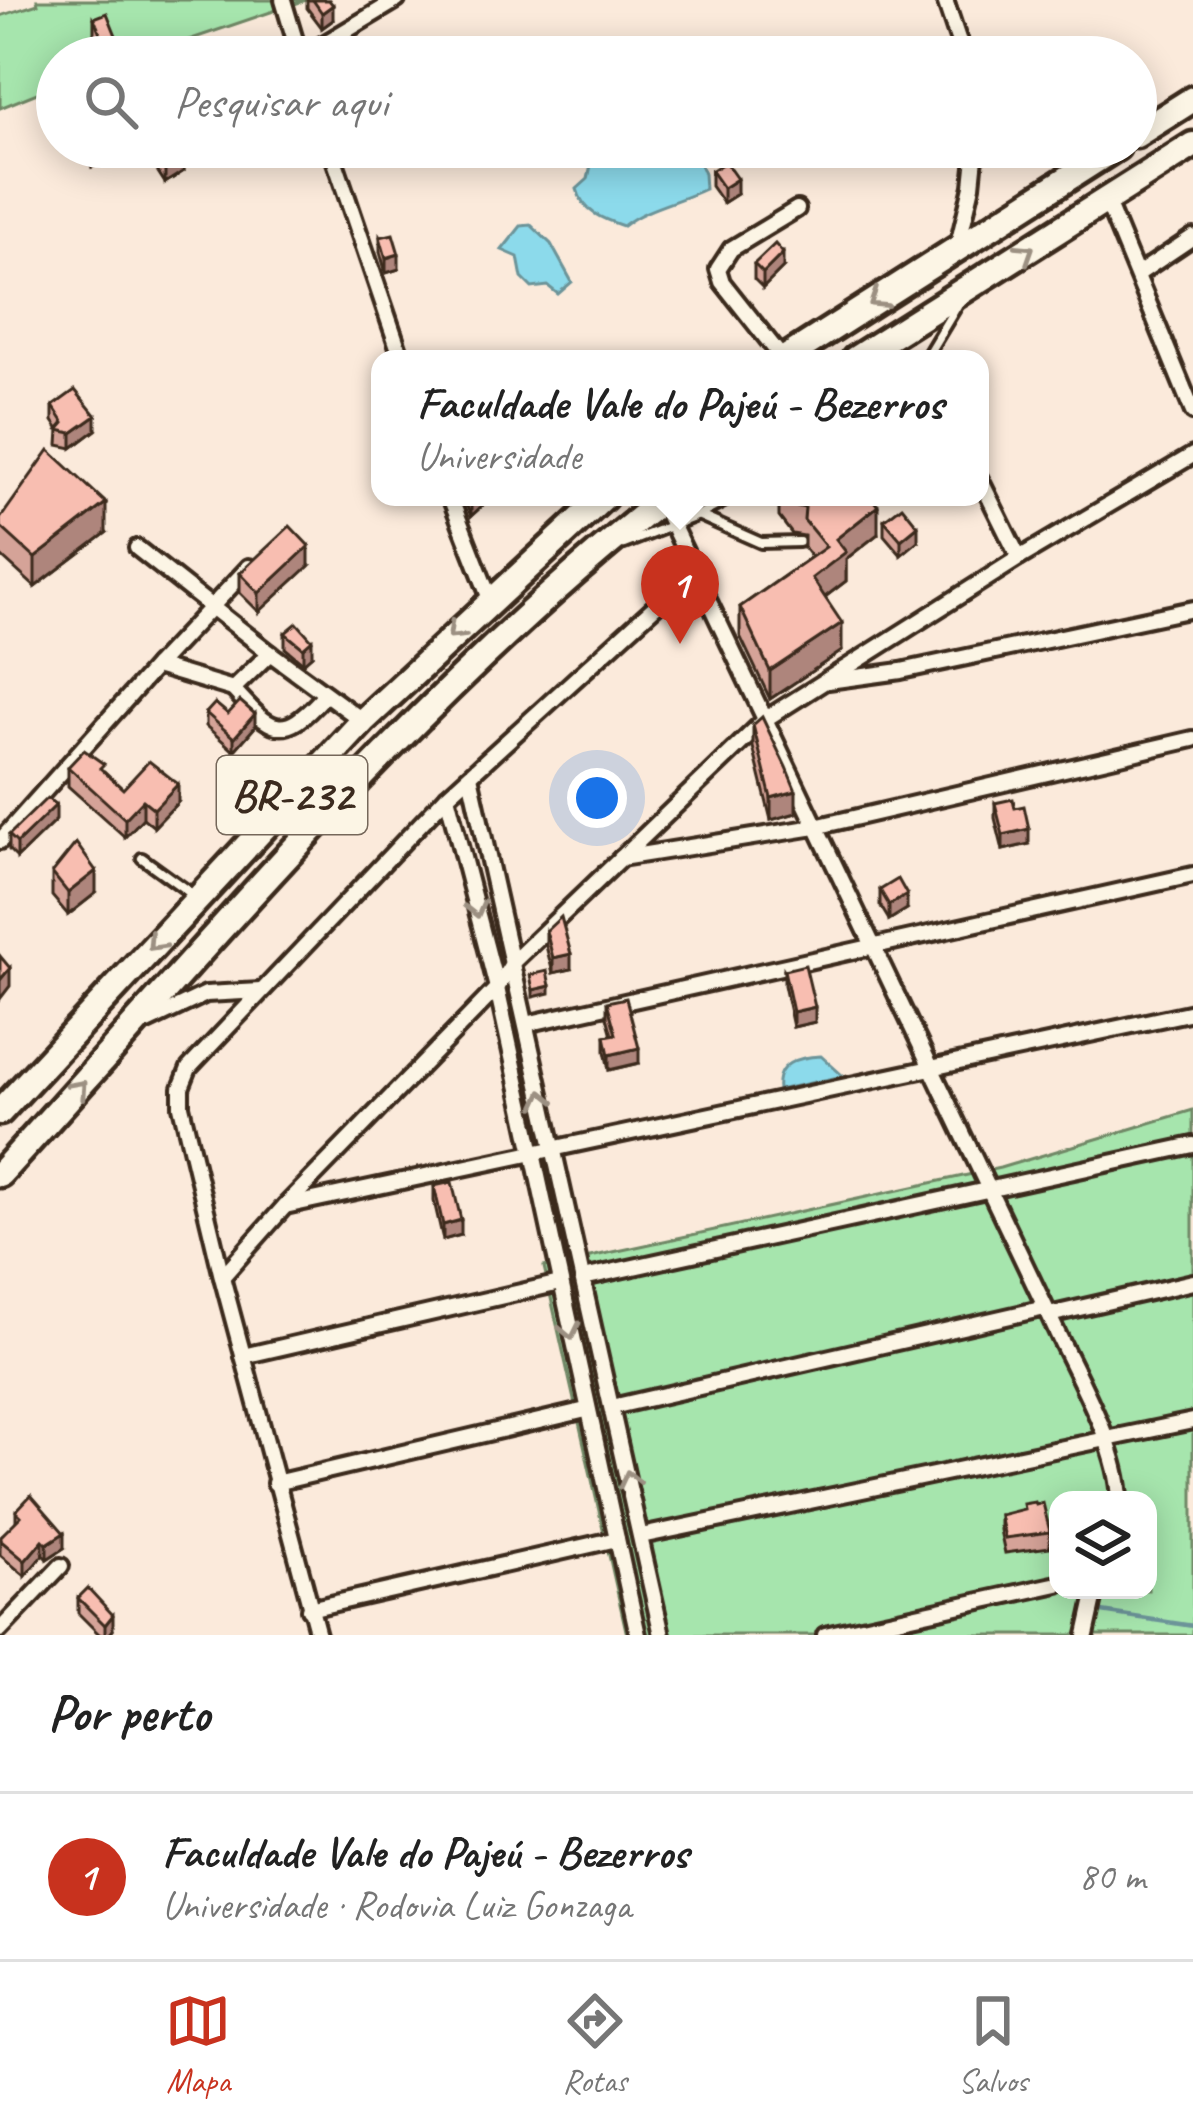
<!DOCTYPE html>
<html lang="pt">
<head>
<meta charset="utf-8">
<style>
  body { margin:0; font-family:Caveat,sans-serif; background:#f6f6f6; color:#222 }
  .controls { position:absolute; right:36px; bottom:36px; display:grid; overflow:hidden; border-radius:24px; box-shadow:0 6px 30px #0003 }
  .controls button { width:108px; height:108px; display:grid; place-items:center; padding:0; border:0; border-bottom:3px solid #e0e0e0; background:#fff; color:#222; font:60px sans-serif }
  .you { position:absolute; left:597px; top:798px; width:42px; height:42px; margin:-30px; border:9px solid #fff; border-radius:50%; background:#1a73e8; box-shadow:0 0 0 18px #1a73e833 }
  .badge { display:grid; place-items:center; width:78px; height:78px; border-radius:50%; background:#c8321e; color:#fff; font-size:39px; font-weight:700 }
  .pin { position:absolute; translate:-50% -99px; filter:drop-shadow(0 3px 6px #0008) }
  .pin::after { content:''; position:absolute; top:63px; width:42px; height:36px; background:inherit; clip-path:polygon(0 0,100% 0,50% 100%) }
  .popup { position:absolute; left:371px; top:350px; width:618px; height:156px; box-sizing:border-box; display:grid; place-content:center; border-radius:24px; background:#fff; filter:drop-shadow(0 3px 9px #0005); font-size:39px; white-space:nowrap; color:#767676 }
  .popup b { font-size:45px; color:#222 }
  .popup::after { content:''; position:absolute; left:50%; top:100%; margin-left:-24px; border:24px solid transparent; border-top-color:#fff }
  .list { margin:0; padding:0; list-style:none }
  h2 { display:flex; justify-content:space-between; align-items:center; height:156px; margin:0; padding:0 48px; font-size:51px }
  h2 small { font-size:39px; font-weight:400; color:#767676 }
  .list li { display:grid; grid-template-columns:78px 1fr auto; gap:36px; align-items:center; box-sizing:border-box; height:168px; padding:0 48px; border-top:3px solid #e0e0e0 }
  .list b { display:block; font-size:45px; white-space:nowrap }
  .list p { margin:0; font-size:39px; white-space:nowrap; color:#767676 }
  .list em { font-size:39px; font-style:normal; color:#767676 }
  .icon { flex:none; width:66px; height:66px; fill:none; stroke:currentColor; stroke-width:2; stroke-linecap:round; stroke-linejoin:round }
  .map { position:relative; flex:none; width:1193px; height:1635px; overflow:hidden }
  .search { position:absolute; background:#fff; box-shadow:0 6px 30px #0003; left:36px; right:36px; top:36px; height:132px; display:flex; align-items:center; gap:30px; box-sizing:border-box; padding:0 42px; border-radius:66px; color:#767676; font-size:45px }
  .sheet { height:324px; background:#fff }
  nav { display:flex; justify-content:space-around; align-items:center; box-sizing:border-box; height:168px; border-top:3px solid #e0e0e0; background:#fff; font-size:33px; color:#767676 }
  nav a { display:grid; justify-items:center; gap:6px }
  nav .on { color:#c8321e }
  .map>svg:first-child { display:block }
  .green { fill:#a6e5ad; stroke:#708866; stroke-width:3; fill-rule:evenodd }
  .water { fill:#8cdaeb; stroke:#6c9499; stroke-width:3 }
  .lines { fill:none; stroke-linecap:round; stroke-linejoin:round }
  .stream { stroke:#6c9499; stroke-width:4.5 }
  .service-casing { stroke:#3b2a1e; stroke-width:16 }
  .minor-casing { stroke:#3b2a1e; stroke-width:22 }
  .trunk-casing { stroke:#3b2a1e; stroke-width:33 }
  .service { stroke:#fcf5e5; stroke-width:8 }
  .minor { stroke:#fcf5e5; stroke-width:14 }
  .trunk { stroke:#fcf5e5; stroke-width:24 }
  .wall { fill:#d5a398; stroke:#3b2a1e; stroke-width:3 }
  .shaded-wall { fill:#ae857c; stroke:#3b2a1e; stroke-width:3 }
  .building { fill:#f8beb1; stroke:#3b2a1e; stroke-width:3 }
  .oneway { stroke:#9c9082 }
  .labels { text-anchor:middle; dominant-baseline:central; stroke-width:10; stroke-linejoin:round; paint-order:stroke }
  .shield { fill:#fcf5e5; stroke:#75675a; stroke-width:3 }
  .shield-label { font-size:45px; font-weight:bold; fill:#3b2a1e }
</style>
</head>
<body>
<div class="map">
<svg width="1193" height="1635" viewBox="0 0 1193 1635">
  <rect width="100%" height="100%" fill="#fbeadb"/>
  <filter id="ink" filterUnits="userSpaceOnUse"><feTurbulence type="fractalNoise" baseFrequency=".00833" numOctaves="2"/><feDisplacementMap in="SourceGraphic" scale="24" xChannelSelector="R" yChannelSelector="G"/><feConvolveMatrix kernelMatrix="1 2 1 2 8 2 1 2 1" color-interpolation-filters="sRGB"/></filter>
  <g filter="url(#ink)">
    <!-- green -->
    <g class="green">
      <path d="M37,0H306L139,57H57V85L0,108V16L38,4Z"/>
      <path d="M1193,1110V1635H627L544,1267L1000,1168ZM1058,1500H1148V1590H1058Z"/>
    </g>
    <!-- water -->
    <g class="water">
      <path d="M595,147H693L704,174L705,189C678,202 645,208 623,226C602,219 583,212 577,189L588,179Z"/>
      <path d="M531,225L551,244L572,282L558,294L548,286L532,288L522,278L518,257L502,250L521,226Z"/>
      <path d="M821,1056L843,1076L778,1090C775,1063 798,1057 821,1056Z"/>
    </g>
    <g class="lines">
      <!-- stream -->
      <path class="stream" d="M1102,1612L1193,1626"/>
      <!-- service casing -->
      <g class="service-casing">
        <g id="service">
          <path d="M925,359L958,304"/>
          <path d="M700,516L761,543L799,542"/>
          <path d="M624,544L699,515L733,497"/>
          <path d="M142,858L196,897"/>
        </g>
      </g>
      <!-- minor casing -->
      <g class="minor-casing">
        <g id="minor">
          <path d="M283,0L300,57"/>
          <path d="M945,0L964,57"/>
          <path d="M302,57L397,0"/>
          <path d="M330,147L402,359"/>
          <path d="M1106,200L1193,412"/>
          <path d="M957,249L972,186L976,147"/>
          <path d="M1138,274L1193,237"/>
          <path d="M783,359L722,282L718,269L731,249L797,209"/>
          <path d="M980,479L1019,558"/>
          <path d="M450,497L490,599"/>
          <path d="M661,501L1049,1315C1072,1368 1118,1442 1120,1500"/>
          <path d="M137,548L270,653"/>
          <path d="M156,666L249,567"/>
          <path d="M828,681L901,671L1193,609"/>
          <path d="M233,689C272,732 282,743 324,696"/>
          <path d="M470,776L662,1635"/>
          <path d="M447,796L497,988L638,1635"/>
          <path d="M0,841L156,666L233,689L270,653L363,721"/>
          <path d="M621,858L815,827L1193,739"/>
          <path d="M147,1022L206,994L261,991"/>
          <path d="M526,1024L1193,875"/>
          <path d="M285,1206L1193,1012"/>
          <path d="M222,1277L285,1206L497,988L513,962L767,718L1019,558L1193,455"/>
          <path d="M583,1278L1193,1145"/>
          <path d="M1049,1315L1193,1282"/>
          <path d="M243,1356L560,1283"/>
          <path d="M612,1407L1045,1308"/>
          <path d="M275,1483L586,1410"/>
          <path d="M641,1536L1193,1421"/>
          <path d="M309,1609L617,1539"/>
          <path d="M0,1630L61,1566"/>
          <path d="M318,1635L222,1277L181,1106V1088L189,1068L447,796L695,570"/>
          <path d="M825,1635L1058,1584"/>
          <path d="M1086,1635L1096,1590"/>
        </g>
      </g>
      <!-- trunk casing -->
      <g class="trunk-casing">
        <g id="trunk">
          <path d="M1136,135L1193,99"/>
          <path d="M784,359L1117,147"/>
          <path d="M855,359L1193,145"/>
          <path d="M0,1112L363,721L604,497"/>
          <path d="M0,1174C214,940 416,694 666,497"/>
        </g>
      </g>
      <!-- service -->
      <use href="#service" class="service"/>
      <!-- minor -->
      <use href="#minor" class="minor"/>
      <!-- trunk -->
      <use href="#trunk" class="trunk"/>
    </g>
    <!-- wall -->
    <g class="wall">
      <path d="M307,0H329L333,20L322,28L307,8Z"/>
      <path d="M94,18L119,57H103L94,33Z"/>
      <path d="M85,147H108V161L92,167Z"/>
      <path d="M147,147H178L184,171L165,183L147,155Z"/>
      <path d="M806,147H833V156L821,166Z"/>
      <path d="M711,171L737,194L723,203L711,186Z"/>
      <path d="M380,237L399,269L386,273L380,252Z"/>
      <path d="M754,264L783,268L763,288L754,279Z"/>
      <path d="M53,406L96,430L72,448L58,445L59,430L53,421Z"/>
      <path d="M463,497H492L471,516Z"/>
      <path d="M779,497H871L878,534L846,559V581L825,597L842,651L770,699L740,636V607L811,557L804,548V536L792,534L779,517Z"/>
      <path d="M0,519L106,533L35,587L0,555Z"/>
      <path d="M884,520L918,541L901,555L884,535Z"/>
      <path d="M309,566L259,612L240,593V573Z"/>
      <path d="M285,633L312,655L303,663L285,648Z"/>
      <path d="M206,713L228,714L255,727L234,751L206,726Z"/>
      <path d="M753,725L796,813L771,820L753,747Z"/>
      <path d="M68,767L104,771L123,789L178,802L154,827L143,818L125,837L68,786Z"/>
      <path d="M995,803L1029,844L1003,850L995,818Z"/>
      <path d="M56,820L17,858L9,850V835Z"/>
      <path d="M52,873L96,893L68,915L52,896Z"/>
      <path d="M880,890L907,909L889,920L880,905Z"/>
      <path d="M546,931L571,969L553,973L546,946Z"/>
      <path d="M784,970L815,1022L793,1027L784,985Z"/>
      <path d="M607,1002L639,1063L609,1070L605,1051V1036L612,1035L607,1017Z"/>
      <path d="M434,1186L461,1235L443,1240L434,1201Z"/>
      <path d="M16,1511L64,1548L47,1559L43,1555L25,1576L0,1555V1537L16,1522Z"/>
      <path d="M1000,1515L1050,1532V1547L1005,1553L1000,1530Z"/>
      <path d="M78,1598L113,1630L109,1635H100L78,1613Z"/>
    </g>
    <!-- shaded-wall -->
    <g class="shaded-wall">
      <path d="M333,5V20L322,28V13Z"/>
      <path d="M119,43V57H106V48Z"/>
      <path d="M108,147V161L92,167V152Z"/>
      <path d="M827,147H833V156L821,166V152Z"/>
      <path d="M184,156V171L165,183V168Z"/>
      <path d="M737,179V194L723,203V188Z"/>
      <path d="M783,253V268L763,288V273Z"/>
      <path d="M399,254V269L386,273V258Z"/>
      <path d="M96,416V430L72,448V433Z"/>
      <path d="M471,497H492L471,516Z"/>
      <path d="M106,503V533L35,587V558Z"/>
      <path d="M878,506V534L846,559V581L812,607V578L836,539Z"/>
      <path d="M918,526V541L901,555V540Z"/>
      <path d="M309,546V566L259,612V593Z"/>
      <path d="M842,623V651L770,699V671Z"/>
      <path d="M312,640V655L303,663V648Z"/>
      <path d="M255,714V727L234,751V738Z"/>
      <path d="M178,784V802L154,827V809Z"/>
      <path d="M796,791V813L771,820V798Z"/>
      <path d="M143,800V818L125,837V819Z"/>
      <path d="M56,805V820L17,858V843Z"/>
      <path d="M1029,829V844L1003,850V835Z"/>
      <path d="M96,871V893L68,915V893Z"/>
      <path d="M907,895V909L889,920V905Z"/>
      <path d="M571,954V969L553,973V958Z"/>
      <path d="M10,968V986L0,999V980Z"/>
      <path d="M550,986V993L533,997V990Z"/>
      <path d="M815,1007V1022L793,1027V1012Z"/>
      <path d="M639,1048V1063L609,1070V1055Z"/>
      <path d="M461,1220V1235L443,1240V1225Z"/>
      <path d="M64,1533V1548L47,1559V1544Z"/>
      <path d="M43,1540V1555L25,1576V1561Z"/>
      <path d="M113,1615V1630L109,1635H105V1625Z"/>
    </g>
    <!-- building -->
    <g class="building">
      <path d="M313,0H329L333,5L322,13Z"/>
      <path d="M107,13L119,43L106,48L94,18Z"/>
      <path d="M740,42L747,52L740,57H720Z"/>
      <path d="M152,147H178L184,156L165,168Z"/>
      <path d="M725,162L737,179L723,188L711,171Z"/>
      <path d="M393,234L399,254L386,258L380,237Z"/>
      <path d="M775,244L783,253L763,273L754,264Z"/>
      <path d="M75,390L96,416L72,433L58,430L64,423L53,406Z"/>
      <path d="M49,450L106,503L35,558L0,526V519Z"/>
      <path d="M786,497H871L878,506L836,539L846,552L812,578L842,623L770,671L740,607L826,547L804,520L805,508L792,505Z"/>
      <path d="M902,506L918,526L901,540L884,520Z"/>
      <path d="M290,526L309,546L259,593L240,573Z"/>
      <path d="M297,623L312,640L303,648L285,633Z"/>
      <path d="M240,701L255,714L234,738L206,713L215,703L228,714Z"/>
      <path d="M762,717L786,767L796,791L771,798L753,725Z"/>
      <path d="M84,750L104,764L100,768L123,789L149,761L178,784L154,809L143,800L125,819L68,767Z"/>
      <path d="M47,798L56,805L17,843L9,835Z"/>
      <path d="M1013,799L1015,808L1024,806L1029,829L1003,835L995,803Z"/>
      <path d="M76,843L96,871L68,893L52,873Z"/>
      <path d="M898,879L907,895L889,905L880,890Z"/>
      <path d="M561,917L571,954L553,958L546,931Z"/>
      <path d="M0,956L10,968L0,980Z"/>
      <path d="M805,965L815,1007L793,1012L784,970Z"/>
      <path d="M547,971L550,986L533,990L530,975Z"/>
      <path d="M626,998L639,1048L609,1055L605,1036L616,1034L607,1002Z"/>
      <path d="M452,1182L461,1220L443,1225L434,1186Z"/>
      <path d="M31,1495L64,1533L47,1544L43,1540L25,1561L0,1540V1537L21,1516L16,1511Z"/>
      <path d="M1035,1502L1036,1505L1043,1503L1050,1532L1005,1538L1000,1515L1024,1509L1023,1504Z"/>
      <path d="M88,1588L113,1615L105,1625L78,1598Z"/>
    </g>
    <!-- one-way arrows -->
    <defs><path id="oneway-chevron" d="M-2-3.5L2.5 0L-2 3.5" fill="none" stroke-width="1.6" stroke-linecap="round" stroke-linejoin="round" transform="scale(3)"/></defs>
    <g class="oneway">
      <use href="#oneway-chevron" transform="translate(1026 252) rotate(-33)"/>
      <use href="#oneway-chevron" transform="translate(877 300) rotate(147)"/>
      <use href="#oneway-chevron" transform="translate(455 632) rotate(136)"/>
      <use href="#oneway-chevron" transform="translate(476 909) rotate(76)"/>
      <use href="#oneway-chevron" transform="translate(155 943) rotate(133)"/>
      <use href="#oneway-chevron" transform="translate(79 1088) rotate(-48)"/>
      <use href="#oneway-chevron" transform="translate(543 1099) rotate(-103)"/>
      <use href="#oneway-chevron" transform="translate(570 1331) rotate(78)"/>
      <use href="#oneway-chevron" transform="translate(629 1479) rotate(-103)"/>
    </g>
  </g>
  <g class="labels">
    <!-- shield labels -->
    <rect class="shield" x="217" y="756" width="150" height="78" rx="9"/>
    <g class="shield-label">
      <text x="292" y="795">BR-232</text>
    </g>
  </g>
</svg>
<div class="controls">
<button><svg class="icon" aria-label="layers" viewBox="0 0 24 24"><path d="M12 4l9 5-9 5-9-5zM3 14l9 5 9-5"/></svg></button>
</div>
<div class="you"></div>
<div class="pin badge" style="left:680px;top:644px">1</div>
<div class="popup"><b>Faculdade Vale do Pajeú - Bezerros</b>Universidade</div>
<div class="search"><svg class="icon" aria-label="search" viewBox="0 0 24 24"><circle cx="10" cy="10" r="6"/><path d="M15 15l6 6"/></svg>Pesquisar aqui</div>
</div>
<section class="sheet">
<h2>Por perto<small></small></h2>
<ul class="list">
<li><span class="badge">1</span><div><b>Faculdade Vale do Pajeú - Bezerros</b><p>Universidade · Rodovia Luiz Gonzaga</p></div><em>80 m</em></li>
</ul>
</section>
<nav>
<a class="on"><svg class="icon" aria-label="map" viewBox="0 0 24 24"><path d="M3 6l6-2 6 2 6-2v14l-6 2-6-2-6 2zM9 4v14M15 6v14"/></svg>Mapa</a>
<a><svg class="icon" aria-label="directions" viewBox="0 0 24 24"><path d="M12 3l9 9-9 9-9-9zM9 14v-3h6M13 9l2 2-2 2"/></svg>Rotas</a>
<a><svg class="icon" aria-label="saved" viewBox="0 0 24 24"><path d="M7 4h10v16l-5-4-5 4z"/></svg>Salvos</a>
</nav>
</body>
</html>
